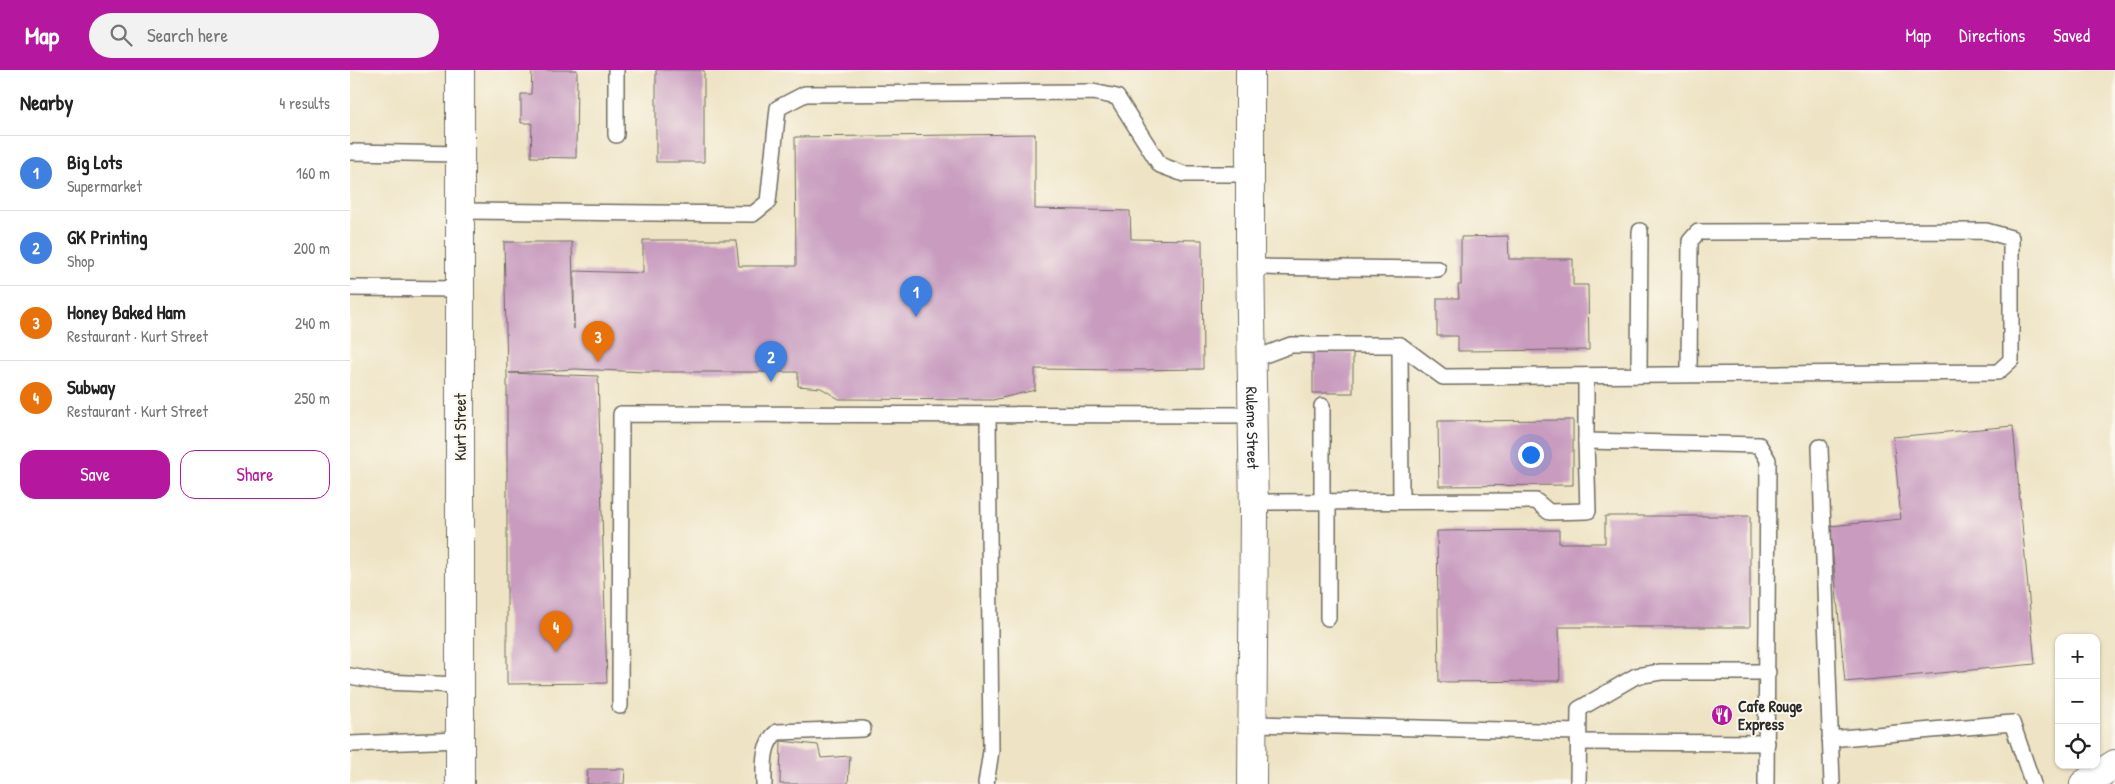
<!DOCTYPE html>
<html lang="en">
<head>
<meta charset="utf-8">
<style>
  body { margin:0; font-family:"Patrick Hand",sans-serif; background:#f2f2f2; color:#222 }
  .controls { position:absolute; right:15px; bottom:15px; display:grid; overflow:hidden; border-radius:10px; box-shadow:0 1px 4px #0004 }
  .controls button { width:45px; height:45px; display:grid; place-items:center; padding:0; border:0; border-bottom:1px solid #e0e0e0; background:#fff; color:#222; font:25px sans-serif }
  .you { position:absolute; left:1180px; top:384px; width:18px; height:18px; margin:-12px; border:4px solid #fff; border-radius:50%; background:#1a73e8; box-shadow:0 0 0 8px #1a73e833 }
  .badge { display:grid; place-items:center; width:32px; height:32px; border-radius:50%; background:#b5179e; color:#fff; font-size:16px; font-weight:700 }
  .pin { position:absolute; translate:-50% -41px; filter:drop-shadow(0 1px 2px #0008) }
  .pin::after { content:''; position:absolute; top:26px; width:18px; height:15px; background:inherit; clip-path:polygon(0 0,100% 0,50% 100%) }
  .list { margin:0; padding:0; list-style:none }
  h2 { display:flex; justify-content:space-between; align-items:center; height:65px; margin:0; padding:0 20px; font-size:21px }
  h2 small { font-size:16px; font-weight:400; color:#767676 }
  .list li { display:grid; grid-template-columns:32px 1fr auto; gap:15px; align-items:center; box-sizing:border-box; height:75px; padding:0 20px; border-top:1px solid #e0e0e0 }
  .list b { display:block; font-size:19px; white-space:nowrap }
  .list p { margin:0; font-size:16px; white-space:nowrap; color:#767676 }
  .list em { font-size:16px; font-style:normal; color:#767676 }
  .actions { display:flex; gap:10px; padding:15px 20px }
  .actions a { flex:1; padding:11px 0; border:1px solid #b5179e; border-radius:15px; text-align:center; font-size:18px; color:#b5179e }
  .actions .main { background:#b5179e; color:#fff }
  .icon { flex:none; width:28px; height:28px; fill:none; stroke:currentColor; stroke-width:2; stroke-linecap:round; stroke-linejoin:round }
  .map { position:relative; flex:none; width:1765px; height:714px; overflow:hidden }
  header { display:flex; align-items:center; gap:30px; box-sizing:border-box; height:70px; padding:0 25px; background:#b5179e; color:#fff }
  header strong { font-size:24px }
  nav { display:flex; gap:28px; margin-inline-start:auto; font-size:18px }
  .search { width:350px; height:45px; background:#f2f2f2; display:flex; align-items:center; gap:12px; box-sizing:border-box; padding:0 18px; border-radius:28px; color:#767676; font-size:19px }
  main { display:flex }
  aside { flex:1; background:#fff }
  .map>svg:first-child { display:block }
  .building { fill:#c89bbf }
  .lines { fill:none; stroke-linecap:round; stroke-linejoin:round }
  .service-casing { stroke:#6f6c61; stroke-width:18 }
  .minor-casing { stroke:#6f6c61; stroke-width:30 }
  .tertiary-casing { stroke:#6f6c61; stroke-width:30 }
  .service { stroke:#fff; stroke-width:15 }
  .minor { stroke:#fff; stroke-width:28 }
  .tertiary { stroke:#fff; stroke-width:28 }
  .labels { text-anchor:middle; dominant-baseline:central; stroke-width:4; stroke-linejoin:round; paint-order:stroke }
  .street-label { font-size:16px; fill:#2b2b2b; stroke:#fbf7ec }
  .poi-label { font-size:16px; font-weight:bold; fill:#2b2b2b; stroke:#fbf7ec; text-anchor:start }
</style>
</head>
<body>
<header>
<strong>Map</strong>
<div class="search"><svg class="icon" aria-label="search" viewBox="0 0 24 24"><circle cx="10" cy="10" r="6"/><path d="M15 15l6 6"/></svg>Search here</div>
<nav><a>Map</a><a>Directions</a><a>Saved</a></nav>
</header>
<main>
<aside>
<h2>Nearby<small>4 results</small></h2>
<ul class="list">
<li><span class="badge" style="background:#3f7fe0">1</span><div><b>Big Lots</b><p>Supermarket</p></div><em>160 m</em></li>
<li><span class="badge" style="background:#3f7fe0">2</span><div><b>GK Printing</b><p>Shop</p></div><em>200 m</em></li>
<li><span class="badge" style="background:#e8710a">3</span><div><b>Honey Baked Ham</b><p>Restaurant · Kurt Street</p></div><em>240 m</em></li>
<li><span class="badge" style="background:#e8710a">4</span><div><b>Subway</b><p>Restaurant · Kurt Street</p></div><em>250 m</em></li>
</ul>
<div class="actions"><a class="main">Save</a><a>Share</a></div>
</aside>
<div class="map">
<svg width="1765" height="714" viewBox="0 0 1765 714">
  <rect width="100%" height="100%" fill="#fbf7ec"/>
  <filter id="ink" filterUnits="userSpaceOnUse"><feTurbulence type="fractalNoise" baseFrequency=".02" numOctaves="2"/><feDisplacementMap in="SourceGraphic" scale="10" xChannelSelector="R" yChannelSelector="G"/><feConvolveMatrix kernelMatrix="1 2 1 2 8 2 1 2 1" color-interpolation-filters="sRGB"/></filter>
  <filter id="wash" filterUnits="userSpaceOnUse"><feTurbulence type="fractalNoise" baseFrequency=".0096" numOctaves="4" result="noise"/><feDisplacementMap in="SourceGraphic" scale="20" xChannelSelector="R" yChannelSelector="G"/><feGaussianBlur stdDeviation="1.12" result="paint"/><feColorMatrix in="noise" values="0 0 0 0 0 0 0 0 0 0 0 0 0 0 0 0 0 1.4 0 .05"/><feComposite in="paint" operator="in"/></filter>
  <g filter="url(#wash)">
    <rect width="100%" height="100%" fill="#eee4c5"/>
    <g id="blocks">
      <!-- building -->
      <g class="building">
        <path d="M182,0H227L226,88L181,87L182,53H171V24H181Z"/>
        <rect x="306" y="0" width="48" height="92"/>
        <path d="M685,64V139L780,141L781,169L852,170L853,299L782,300L685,299V320L643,330L489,329L471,318L448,316V302H295L225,299L159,303L248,306L257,613L157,614V303L154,172H222L224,259V201L293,203V170H386L389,196H446L445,67Z"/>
        <path d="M1158,166L1159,189H1223V215H1238L1239,280L1108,281V266H1087V228H1109L1108,215H1111V167Z"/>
        <rect x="963" y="283" width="40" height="40"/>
        <path d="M1223,350V415L1089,416L1088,351Z"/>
        <path d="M1663,356L1685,594L1495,612L1480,456L1551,449L1543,367Z"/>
        <path d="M1255,446H1400V557H1209L1210,611L1089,612L1087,461L1209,460V473H1255Z"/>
        <path d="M431,671L468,675L471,688L500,686L498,714H430Z"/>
        <path d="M238,699H275L274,714H237Z"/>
      </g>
    </g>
  </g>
  <g filter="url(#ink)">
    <use href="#blocks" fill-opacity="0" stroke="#6f6c61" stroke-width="1"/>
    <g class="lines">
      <!-- service casing -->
      <g class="service-casing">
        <g id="service">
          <path d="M266,0V65"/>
          <path d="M0,82L110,84"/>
          <path d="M110,141L403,144L418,132L428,38L455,24L743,22L767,27L810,95L834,104H900"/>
          <path d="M900,197L1088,199"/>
          <path d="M0,218L110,219"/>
          <path d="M1050,275L1051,431"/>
          <path d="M901,290L941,275H1050L1093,307L1648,302L1661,290V168L1636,161L1348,162L1340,171L1339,305"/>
          <path d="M1289,305L1290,161"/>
          <path d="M1236,306V371"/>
          <path d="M972,336V431"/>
          <path d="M1470,377L1482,714"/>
          <path d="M904,432L1186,431L1199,442L1238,441L1236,371L1409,375L1418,390L1416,714"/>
          <path d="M978,548V431"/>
          <path d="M0,606L33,612L110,615"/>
          <path d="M270,636L271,344L903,345"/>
          <path d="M903,654L1228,662"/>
          <path d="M1480,669L1662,653L1683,714"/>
          <path d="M1228,672L1417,673"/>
          <path d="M0,674L110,670"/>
          <path d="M414,714C414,696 412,674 427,662L513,659"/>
          <path d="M636,714L641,681L638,345"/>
          <path d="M1228,714L1229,639L1286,606L1311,602H1418"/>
        </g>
      </g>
      <!-- minor casing -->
      <g class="minor-casing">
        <g id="minor">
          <path id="s1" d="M900,0V182L904,444L902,714"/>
          <path d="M1734,714L1765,694"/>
        </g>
      </g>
      <!-- tertiary casing -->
      <g class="tertiary-casing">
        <path id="tertiary" d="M110,714V0"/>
      </g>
      <!-- service -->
      <use href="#service" class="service"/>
      <!-- minor -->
      <use href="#minor" class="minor"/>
      <!-- tertiary -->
      <use href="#tertiary" class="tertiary"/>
    </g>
  </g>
  <!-- icons -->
  <defs>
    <g id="restaurant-disc" transform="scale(1.125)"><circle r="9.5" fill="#b5179e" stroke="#fbf7ec"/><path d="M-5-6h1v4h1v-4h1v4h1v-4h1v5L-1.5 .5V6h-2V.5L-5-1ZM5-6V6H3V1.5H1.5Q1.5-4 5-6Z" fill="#fff"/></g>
  </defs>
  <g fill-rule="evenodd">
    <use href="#restaurant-disc" x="1372" y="645"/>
  </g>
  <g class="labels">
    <!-- street labels -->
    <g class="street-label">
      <text transform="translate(110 357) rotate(-90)">Kurt Street</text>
      <text stroke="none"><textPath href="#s1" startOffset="358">Ruleme Street</textPath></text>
    </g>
    <!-- poi labels -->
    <g class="poi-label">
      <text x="1388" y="636">Cafe Rouge<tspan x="1388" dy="18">Express</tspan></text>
    </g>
  </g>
</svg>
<div class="controls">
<button>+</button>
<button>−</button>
<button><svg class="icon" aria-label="locate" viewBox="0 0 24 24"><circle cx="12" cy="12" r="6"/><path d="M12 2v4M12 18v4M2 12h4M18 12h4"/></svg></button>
</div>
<div class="you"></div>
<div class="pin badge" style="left:566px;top:247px;background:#3f7fe0">1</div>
<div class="pin badge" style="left:421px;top:312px;background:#3f7fe0">2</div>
<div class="pin badge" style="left:248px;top:292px;background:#e8710a">3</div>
<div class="pin badge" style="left:206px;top:582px;background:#e8710a">4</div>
</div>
</main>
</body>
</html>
